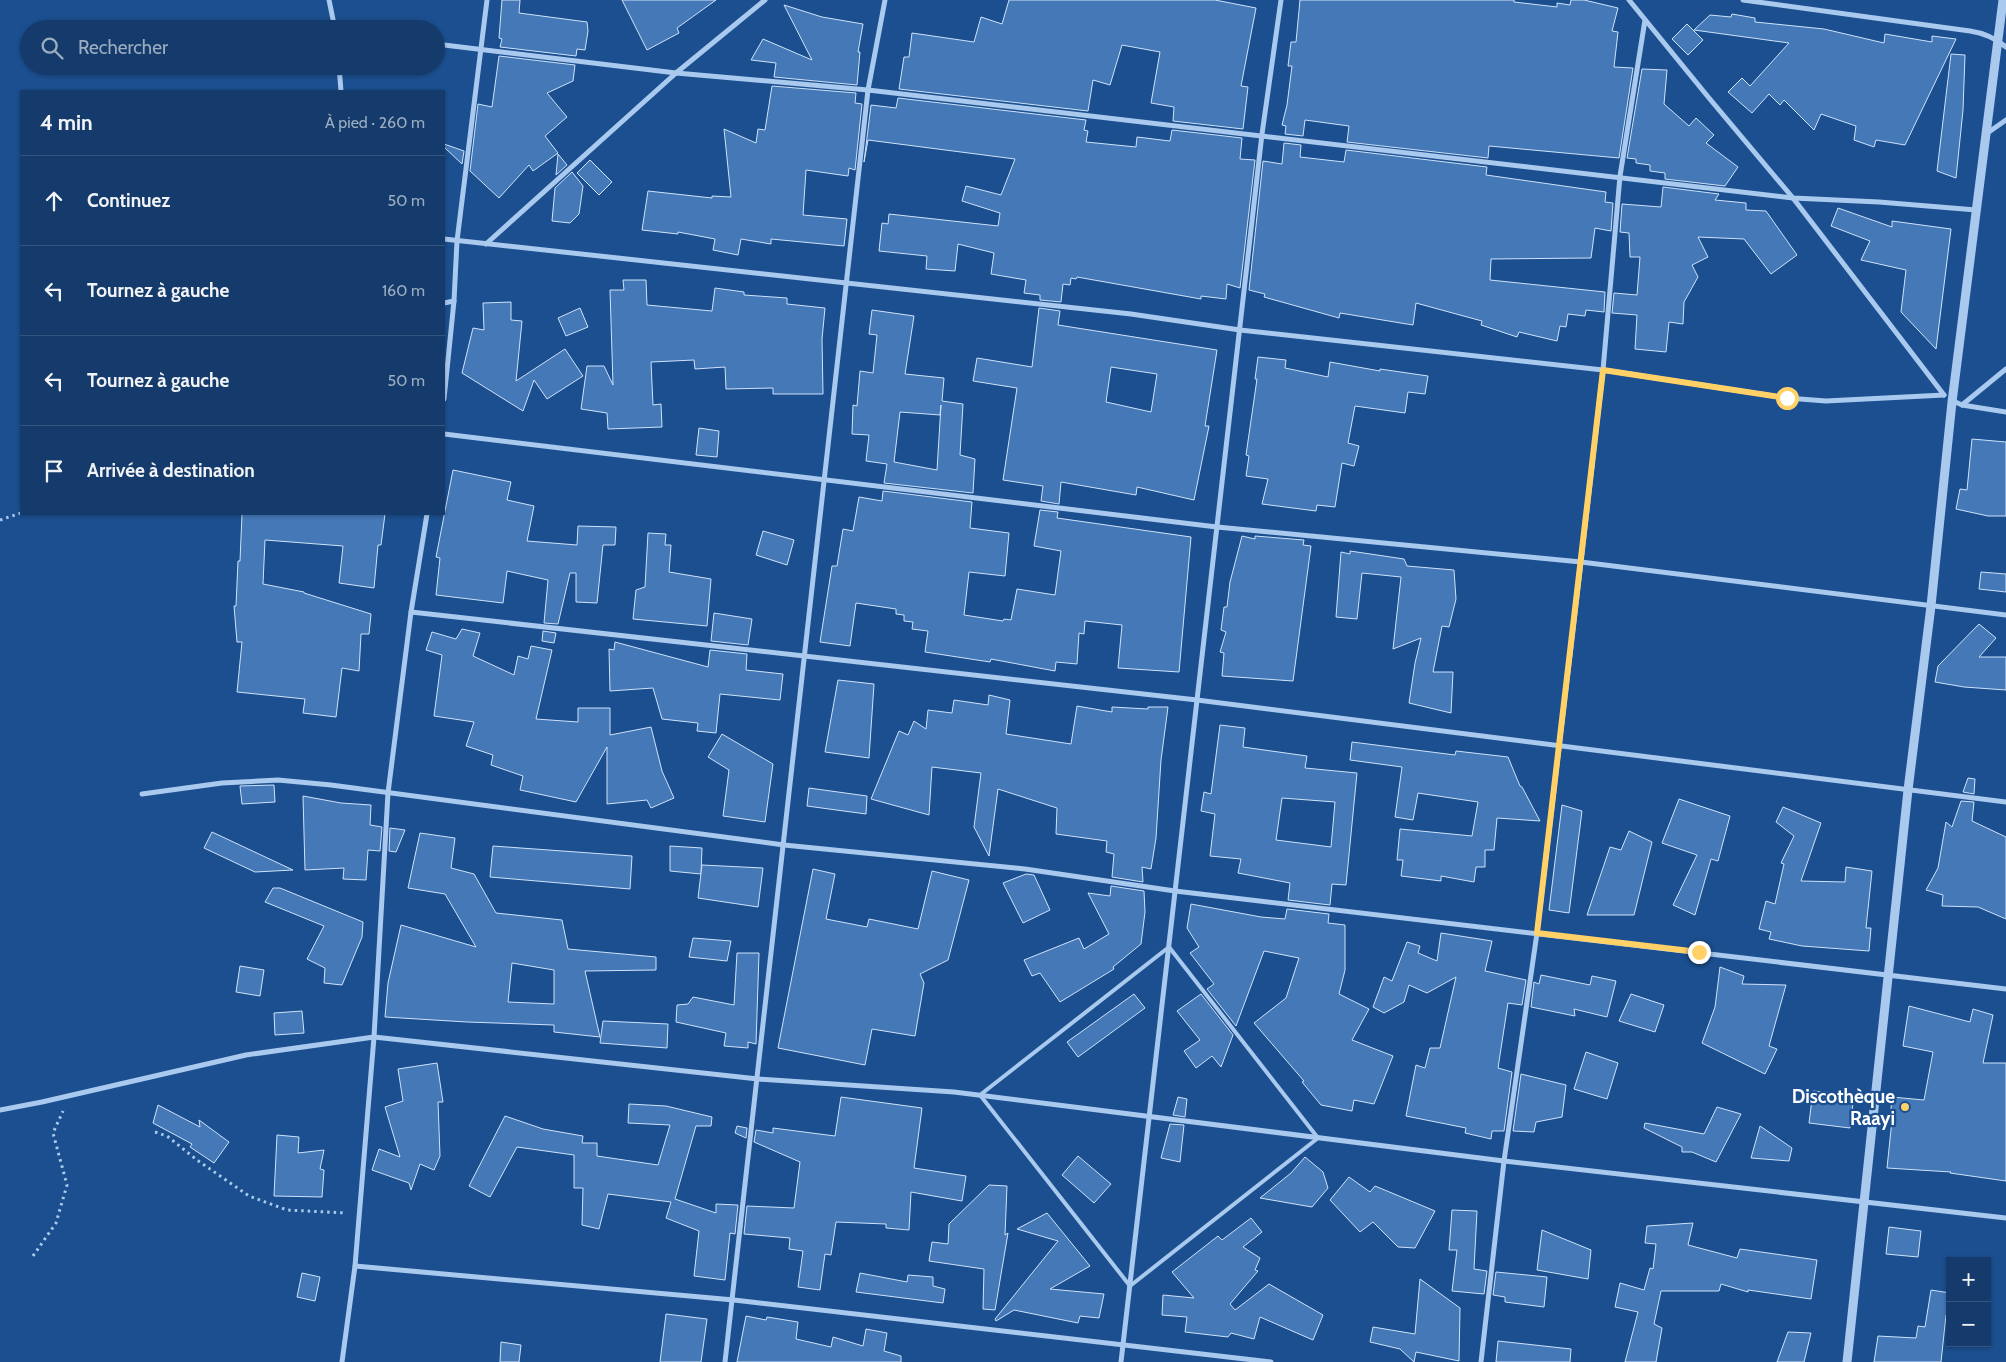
<!DOCTYPE html>
<html lang="fr">
<head>
<meta charset="utf-8">
<style>
  body { margin:0; font-family:Cabin,sans-serif; background:#1d4271; color:#f1f3f6 }
  .controls { position:absolute; right:15px; bottom:15px; display:grid; overflow:hidden; border-radius:0px; box-shadow:0 1px 4px #0004 }
  .controls button { width:45px; height:45px; display:grid; place-items:center; padding:0; border:0; border-bottom:1px solid #33557e; background:#143b6b; color:#f1f3f6; font:25px sans-serif }
  .stop { position:absolute; width:15px; height:15px; margin:-11px; border:4px solid #ffd166; border-radius:50%; background:#fff }
  .stop.end { background:#ffd166; border-color:#fff; box-shadow:0 1px 5px #0008 }
  .list { margin:0; padding:0; list-style:none }
  h2 { display:flex; justify-content:space-between; align-items:center; height:65px; margin:0; padding:0 20px; font-size:21px }
  h2 small { font-size:16px; font-weight:400; color:#9dadc1 }
  .list li { display:grid; grid-template-columns:32px 1fr auto; gap:15px; align-items:center; box-sizing:border-box; height:90px; padding:0 20px; border-top:1px solid #33557e }
  .list b { display:block; font-size:19px; white-space:nowrap }
  .list em { font-size:16px; font-style:normal; color:#9dadc1 }
  .icon { flex:none; width:28px; height:28px; fill:none; stroke:currentColor; stroke-width:2; stroke-linecap:round; stroke-linejoin:round }
  .map { position:relative; flex:none; width:2006px; height:1362px; overflow:hidden }
  .search { position:absolute; background:#143b6b; box-shadow:0 1px 4px #0004; left:20px; top:20px; width:425px; height:55px; display:flex; align-items:center; gap:12px; box-sizing:border-box; padding:0 18px; border-radius:28px; color:#9dadc1; font-size:19px }
  .panel { position:absolute; background:#143b6b; box-shadow:0 1px 4px #0004; left:20px; top:90px; width:425px; height:425px; border-radius:0px }
  .map>svg:first-child { display:block }
  .building { fill:#4478b7; stroke:#cfe3fa; fill-rule:evenodd }
  .lines { fill:none; stroke-linecap:round; stroke-linejoin:round }
  .path { stroke:#a9c9ee; stroke-width:3; stroke-dasharray:2.5 4; stroke-linecap:butt }
  .service { stroke:#a9c9ee; stroke-width:4 }
  .minor { stroke:#a9c9ee; stroke-width:5 }
  .tertiary { stroke:#a9c9ee; stroke-width:9 }
  .route { stroke:#ffd166; stroke-width:6 }
  .poi-dot { fill:#ffd166; stroke:#1b4f8f; stroke-width:2 }
  .labels { text-anchor:middle; dominant-baseline:central; stroke-width:4.5; stroke-linejoin:round; paint-order:stroke }
  .poi-label { font-size:19px; font-weight:bold; fill:#fff; stroke:#1b4f8f; text-anchor:end }
</style>
</head>
<body>
<div class="map">
<svg width="2006" height="1362" viewBox="0 0 2006 1362">
  <rect width="100%" height="100%" fill="#1b4f8f"/>
  <!-- building -->
  <g class="building">
    <path d="M502,0H520L519,13L587,22L588,31L585,50L577,49L576,56L500,47L502,39L499,38Z"/>
    <path d="M622,0H716L677,28L679,33L647,50Z"/>
    <path d="M1009,0H1215L1256,8L1241,86L1248,87L1243,129L1173,121L1174,107L1151,103L1160,52L1122,45L1110,85L1093,80L1088,111L899,89L904,57H909L912,33L974,42L981,17L1002,24Z"/>
    <path d="M1300,0H1514V2L1557,7V3L1570,5L1571,0H1584L1618,8L1612,31L1618,32L1614,67L1633,68L1619,158L1489,146L1488,158L1347,142L1349,126L1305,120L1303,136L1285,134L1286,126L1282,125L1287,105L1292,66H1288L1291,42H1296Z"/>
    <path d="M784,5L822,17L863,24L858,52H860L857,85L774,77L776,63L751,60L763,39L812,60Z"/>
    <path d="M1732,14L1755,18V22L1824,29L1884,43L1885,34L1932,42V36L1956,39L1905,145L1876,140L1874,147L1854,140L1856,126L1821,114L1814,130L1784,100L1780,105L1769,94L1752,113L1728,92L1742,78L1750,86L1789,43L1694,30L1710,15L1731,17Z"/>
    <path d="M1687,24L1703,40L1688,55L1672,39Z"/>
    <path d="M1951,54L1965,55L1963,110L1956,178L1937,171Z"/>
    <path d="M499,56L575,65L573,81L547,93L567,117L545,136L558,153L533,171L529,165L499,198L470,171L478,104L492,107Z"/>
    <path d="M1642,69L1667,70L1664,104L1689,126L1696,118L1714,135L1706,143L1738,167L1725,186L1665,179V173L1650,171V165L1636,163V159L1627,158Z"/>
    <path d="M772,86L856,93L855,103L862,104L855,170L849,168L848,176L806,170L803,215L847,219L844,246L771,239V244L741,239L738,255L713,250L715,239L678,232V234L642,230L648,191L712,198V196L731,197L724,129L756,143L758,129L765,130Z"/>
    <path d="M898,98L1086,120L1084,130L1088,131L1086,142L1136,147L1137,137L1170,141L1172,130L1242,138L1240,159L1255,160L1240,288L1227,284L1226,299L1201,296V299L1077,277L1076,279L1071,278L1070,285L1063,284L1061,302L1040,300V295L1024,293L1026,280L991,274L994,253L958,244L955,271L926,269L927,256L879,251L882,223L888,224L889,214L998,226L1000,213L962,201L966,186L1001,195L1015,159L868,140L864,162L871,105L896,108Z"/>
    <path d="M1284,143L1301,145L1300,157L1344,162L1346,150L1487,167L1486,175L1606,192L1605,202L1613,203L1611,231L1595,228L1591,258L1491,259L1490,280L1605,292L1604,312L1586,310L1585,316L1568,314L1566,327L1560,326L1557,341L1519,332L1517,337L1481,325L1482,321L1416,303L1413,325L1340,313L1339,318L1264,297L1265,294L1249,290L1263,161L1282,164Z"/>
    <path d="M444,144L464,151L462,164L444,147Z"/>
    <path d="M558,154L567,165L556,175Z"/>
    <path d="M590,160L612,182L599,195L577,173Z"/>
    <path d="M572,172L583,186L579,214L570,223L552,221L555,188Z"/>
    <path d="M1663,187L1719,194L1715,200L1746,203V210L1766,211L1797,255L1771,274L1744,239L1698,237L1708,257L1692,265L1698,277L1684,302L1683,324L1669,322L1666,352L1635,349L1637,315L1612,313L1614,293L1637,295L1640,257H1630L1629,233L1620,232L1622,204L1661,207Z"/>
    <path d="M1838,208L1892,227V221L1951,229L1936,349L1901,312L1906,270L1861,260L1870,241L1831,226Z"/>
    <path d="M623,280H646L647,305L712,311L715,288L744,292V295L787,298V304L825,308L822,339L823,394H773V388L726,389L725,367L695,369L694,360L651,362L653,405L661,404L662,427L608,429L607,413L581,409L587,366H604L613,385L610,290H624Z"/>
    <path d="M511,302V320L522,321L516,381L565,349L583,376L547,399L534,380L523,411L462,373L473,328L484,330L483,303Z"/>
    <path d="M580,308L588,327L566,336L558,318Z"/>
    <path d="M1039,308L1060,311L1058,325L1217,350L1205,426H1209L1194,500L1137,487L1136,495L1061,482L1059,504L1041,501L1043,486L1003,480L1017,388L973,381L977,358L1032,367ZM1111,367L1157,374L1151,412L1106,402Z"/>
    <path d="M872,310L914,316L905,374L944,378L942,401L963,404L960,455L975,459L973,493L884,483L887,464L866,461L869,435L852,434L853,405L857,406L860,371L873,373L877,335L869,334ZM941,405L937,470L894,462L900,412L940,415Z"/>
    <path d="M1258,357L1286,360L1285,368L1328,377L1330,362L1380,371V369L1428,376L1425,394L1408,392L1405,413L1355,406L1348,443L1359,446L1354,466L1342,463L1335,507L1317,505L1316,511L1262,504L1268,479L1246,476L1249,456L1246,455L1257,379H1255Z"/>
    <path d="M699,428L719,431L717,457L696,455Z"/>
    <path d="M1972,439L2006,442V516H1988L1956,509L1960,489L1967,490Z"/>
    <path d="M453,470L511,482L507,500L534,506L527,541L577,545L578,526L616,527L615,545H603L597,603L576,602V573H570L558,624L544,623L548,580L507,571L503,603L436,595L440,558L436,557Z"/>
    <path d="M883,491L972,502L970,528L1009,533L1005,576L969,572L964,615L1003,621L1004,619L1011,620L1017,589L1055,595L1061,551L1034,546L1040,510L1058,512L1057,518L1191,537L1179,672L1118,668L1122,625L1085,621L1084,634L1079,633L1077,664L1056,662L1055,671L991,659L990,662L925,652L928,631L912,629L913,622L904,621V615L896,614V609L856,603L850,646L820,642L832,566H837L843,529L853,531L859,497L882,501Z"/>
    <path d="M242,514H385L381,545H378L374,588L339,583L343,546L265,540L263,584L304,592V593L371,614L369,634H361L359,671L342,668L336,717L303,713L305,699L237,692L242,642H237L234,606H236L238,561H240Z"/>
    <path d="M763,531L794,540L787,565L756,555Z"/>
    <path d="M648,533L666,534L665,545H671L669,572L711,579L707,626L633,619L636,590L645,587Z"/>
    <path d="M1242,536L1255,539V536L1304,540L1303,545L1311,546L1293,681L1222,676L1224,653L1220,652L1226,632L1221,630L1224,607H1227L1230,582Z"/>
    <path d="M1350,551L1404,559L1407,566L1454,570L1456,599L1449,627L1442,626L1433,672H1453L1451,713L1409,703L1415,663L1421,638L1393,649L1401,577L1362,573L1357,619L1336,617L1341,552L1350,554Z"/>
    <path d="M1981,572L2006,574V592L1979,589Z"/>
    <path d="M714,613L752,619L748,645L711,641Z"/>
    <path d="M1979,624L1996,638L1979,657H2006V690L1964,687L1935,682L1938,666Z"/>
    <path d="M462,629L480,633L473,656L514,675L518,656L528,659L531,646L552,650L536,719L578,722V708H610V735L651,727L662,771L674,798L651,808L647,800L607,804V747L576,802L520,790L523,776L491,765L493,755L466,746L474,722L434,716L442,655L426,650L432,632L456,639Z"/>
    <path d="M543,631L556,633L554,643L542,641Z"/>
    <path d="M615,642L708,667L710,650L747,654L746,670L783,674L780,700L720,694L716,733L697,731L698,723L662,719L653,688L610,691L609,649L614,650Z"/>
    <path d="M838,680L874,684L869,758L825,752Z"/>
    <path d="M989,695L1010,700L1006,734L1071,744L1077,706L1112,712V707L1148,709V707H1168L1161,760L1156,838L1151,869L1142,867L1143,882L1112,877L1114,854L1106,852L1107,841L1056,834L1057,808L998,789L989,856L974,827L981,773L932,767L929,815L871,799L899,731L908,735L914,721L926,729L928,710L952,713L954,700L988,705Z"/>
    <path d="M1220,725L1245,728L1243,747L1307,756L1305,768L1357,773L1346,885L1332,884L1330,905L1288,900L1290,883L1238,873L1241,859L1210,856L1215,814L1201,811L1204,792L1211,794ZM1282,798L1335,802L1331,847L1276,840Z"/>
    <path d="M722,734L773,764L765,822L723,816L729,770L708,757Z"/>
    <path d="M1352,742L1455,755L1456,751L1508,757L1520,786L1522,787L1540,821L1497,818L1494,850H1485V867H1476L1474,882L1441,876V881L1401,876L1403,860H1397L1400,829L1472,836L1478,802L1418,793L1413,820L1395,817L1402,767L1350,760Z"/>
    <path d="M1968,778L1975,779L1974,794L1963,792Z"/>
    <path d="M274,785L275,802L242,804L240,786Z"/>
    <path d="M809,788L867,796L866,814L807,806Z"/>
    <path d="M303,796L341,803L371,805L370,825L382,827L380,851L368,850L366,880L343,879L344,868L305,870Z"/>
    <path d="M1679,799L1730,816L1718,861L1711,859L1695,915L1673,905L1697,855L1662,843Z"/>
    <path d="M1961,801L1974,802L1972,821L2006,837V919L1978,907L1942,906L1943,895L1926,890L1938,868L1946,822L1952,827Z"/>
    <path d="M1562,805L1582,811L1569,913L1549,910Z"/>
    <path d="M1783,807L1821,823L1801,881L1845,882L1846,867L1872,871L1866,928H1871L1869,951L1802,946L1769,939L1771,932L1759,929L1766,901L1775,904L1784,864L1781,863L1794,836L1776,822Z"/>
    <path d="M390,828L405,830L396,852L389,851Z"/>
    <path d="M1629,831L1652,842L1634,915H1587L1610,847L1621,850Z"/>
    <path d="M212,832L293,870L255,872L204,848Z"/>
    <path d="M420,833L455,838L451,868L474,874L496,913L562,920L568,949L656,957V970L585,971L600,1037L554,1032V1025L467,1022L385,1017L388,983L401,925L476,947L445,894L408,888ZM512,963L554,970V1004L508,1002Z"/>
    <path d="M493,846L632,856L630,889L490,877Z"/>
    <path d="M670,846L702,848L701,874L670,871Z"/>
    <path d="M702,865L763,868L758,907L698,898Z"/>
    <path d="M813,869L835,874L826,919L867,927L869,919L918,929L932,871L969,880L948,960L920,974L924,983L915,1036L872,1029L865,1065L778,1048Z"/>
    <path d="M1026,874L1034,875L1050,910L1023,923L1003,883Z"/>
    <path d="M1111,886L1144,891L1145,912L1141,944L1113,967L1114,969L1060,1002L1040,973L1032,976L1024,960L1079,938L1084,949L1109,934L1088,893L1110,896Z"/>
    <path d="M273,888H280L363,922L362,937L342,985L324,983L325,968L307,959L324,926L265,902Z"/>
    <path d="M1191,904L1261,917L1285,919L1287,909L1329,914L1328,923L1345,925V970L1339,994L1369,1009L1352,1040L1393,1056L1374,1104L1354,1100L1352,1111L1321,1105L1302,1082L1304,1081L1254,1023L1286,998L1299,958L1264,951L1236,1026L1207,989L1214,984L1190,953L1199,947L1187,928Z"/>
    <path d="M1441,933L1492,941L1485,971L1526,980L1522,1005L1508,1003L1498,1068L1512,1072L1504,1131H1492L1491,1139L1465,1133L1466,1128L1406,1116L1416,1065L1425,1068L1430,1048H1440L1456,977L1427,993L1409,985L1404,1002L1384,1013L1373,1007L1384,977L1392,981L1407,942L1420,946L1418,953L1437,961Z"/>
    <path d="M693,938L731,941L727,961L689,957Z"/>
    <path d="M737,953H759L756,1044L748,1042V1048L724,1046L726,1033L676,1022L677,1005L688,1004L693,997L734,1005Z"/>
    <path d="M240,966L264,970L260,996L236,992Z"/>
    <path d="M1720,967L1744,976L1742,984L1786,985L1769,1046L1777,1049L1765,1074L1702,1043L1715,1007Z"/>
    <path d="M1541,975L1590,985L1592,976L1616,981L1607,1017L1574,1009L1575,1016L1531,1007L1534,982L1539,984Z"/>
    <path d="M1134,994L1145,1008L1078,1057L1067,1042Z"/>
    <path d="M1201,994L1233,1035L1221,1067L1212,1056L1196,1068L1184,1051L1200,1040L1177,1011Z"/>
    <path d="M1631,994L1664,1005L1655,1032L1619,1021Z"/>
    <path d="M1909,1006L1970,1022L1973,1009L1993,1015L1983,1063H2006V1181L1950,1173L1951,1172L1887,1168L1892,1120H1890L1892,1097L1924,1100L1933,1052L1903,1046Z"/>
    <path d="M302,1011L304,1033L275,1035L274,1013Z"/>
    <path d="M603,1021L668,1024L667,1048L600,1043Z"/>
    <path d="M1586,1052L1618,1063L1607,1099L1574,1089Z"/>
    <path d="M437,1063L443,1102H438L440,1156L434,1170L420,1164L411,1190L409,1183L372,1170L379,1149L400,1157L385,1107L403,1101L398,1069Z"/>
    <path d="M1521,1074L1566,1085L1562,1117L1536,1122L1534,1132L1513,1131Z"/>
    <path d="M1813,1091L1854,1095L1850,1128L1809,1123Z"/>
    <path d="M841,1097L922,1108L914,1168L966,1176L962,1201L911,1192L909,1230L886,1228V1224L836,1222L831,1255L825,1254L820,1290L798,1287L803,1251L789,1249L790,1238L744,1234L747,1206L794,1208L800,1162L754,1142L756,1130L773,1133V1128L835,1136Z"/>
    <path d="M1178,1097L1187,1099L1185,1117L1173,1115Z"/>
    <path d="M629,1104L666,1106L712,1117L711,1126H696L675,1199L716,1213V1204L738,1205L735,1234L730,1233L725,1280L694,1276L699,1231L666,1218L671,1202L608,1194L599,1229L582,1225L583,1188H574V1155L517,1147L490,1197L469,1186L505,1116L543,1129L583,1136L582,1143H597V1156L658,1165L670,1125L628,1123Z"/>
    <path d="M158,1105L200,1127L199,1120L229,1142L214,1163L190,1147L192,1144L153,1123Z"/>
    <path d="M1717,1107L1741,1114L1716,1162L1692,1152H1682V1147L1644,1128L1645,1123L1704,1134Z"/>
    <path d="M1170,1124L1184,1125L1180,1162L1161,1158Z"/>
    <path d="M737,1126L747,1128L746,1138L735,1133Z"/>
    <path d="M1760,1126L1792,1148L1789,1161L1751,1158Z"/>
    <path d="M277,1135L299,1137L298,1153L324,1150L320,1169L324,1170L322,1197L274,1196Z"/>
    <path d="M1078,1156L1111,1184L1094,1203L1062,1175Z"/>
    <path d="M1305,1157L1323,1172L1328,1188L1312,1207L1260,1198L1291,1173Z"/>
    <path d="M1349,1177L1370,1192L1375,1186L1435,1211L1415,1248L1398,1247L1373,1222L1360,1232L1330,1200Z"/>
    <path d="M989,1185L1007,1186L1005,1235L1008,1233L995,1310L983,1309L984,1269L929,1261L932,1242L948,1244L949,1224Z"/>
    <path d="M1452,1210L1477,1211L1474,1269L1487,1271L1484,1294L1452,1291L1457,1250H1449Z"/>
    <path d="M1047,1213L1090,1266L1050,1289L1104,1294L1099,1318L1080,1316L1078,1323L1014,1310L996,1321L995,1319L1058,1241L1017,1229Z"/>
    <path d="M1251,1218L1262,1232L1243,1247L1260,1258L1255,1270L1258,1271L1230,1304L1235,1310L1269,1284L1323,1315L1313,1340L1260,1317L1254,1339L1231,1333L1228,1337L1185,1332L1187,1317L1162,1315L1163,1295L1194,1298L1172,1272L1218,1236L1222,1240Z"/>
    <path d="M1693,1223L1688,1245L1737,1258L1740,1249L1817,1260L1811,1299L1748,1290V1292L1721,1284L1719,1291H1661L1654,1324L1662,1328L1656,1362H1625L1638,1312L1615,1307L1620,1283L1644,1290L1650,1268L1653,1269L1656,1244L1645,1243L1647,1226Z"/>
    <path d="M1889,1227L1921,1231L1918,1257L1886,1254Z"/>
    <path d="M1542,1230L1591,1250L1588,1279L1537,1270Z"/>
    <path d="M1496,1272L1547,1277L1544,1307L1505,1302V1297L1493,1295Z"/>
    <path d="M302,1273L320,1277L315,1301L297,1297Z"/>
    <path d="M860,1273L907,1282L908,1275L933,1277V1286L945,1289L943,1303L856,1292Z"/>
    <path d="M1420,1279L1460,1308L1459,1361L1416,1352L1414,1362L1400,1349L1370,1342L1373,1327L1415,1334Z"/>
    <path d="M1931,1290L1950,1293V1315H1946L1941,1362H1874L1878,1336L1916,1338L1918,1326L1925,1327Z"/>
    <path d="M666,1314L707,1319L701,1362H660Z"/>
    <path d="M746,1316L766,1320L767,1317L798,1322L796,1339L831,1347L833,1337L863,1346L866,1329L887,1333L884,1351L901,1356V1362H737Z"/>
    <path d="M1788,1332L1811,1333L1804,1362H1777Z"/>
    <path d="M1498,1341L1571,1349L1570,1362H1496Z"/>
    <path d="M501,1342L521,1345L519,1362H500Z"/>
  </g>
  <g class="lines">
    <!-- path -->
    <g class="path">
      <path d="M0,520L21,513"/>
      <path d="M155,1132L167,1136L197,1160L249,1196L287,1210L346,1213"/>
      <path d="M33,1256L56,1223L67,1185L53,1133L63,1111"/>
    </g>
    <!-- service -->
    <path class="service" d="M1169,947L1318,1138L1130,1286L980,1095Z"/>
    <!-- minor -->
    <g class="minor">
      <path d="M329,0L335,29"/>
      <path d="M1629,0L1709,98L1793,198L1944,395"/>
      <path d="M1743,0L1970,31C1984,33 1995,38 2006,47"/>
      <path d="M436,44L676,73L868,90L1793,198L1879,202L1976,210"/>
      <path d="M339,66L341,91"/>
      <path d="M1986,134L2006,120"/>
      <path d="M444,239L1131,314L1240,330L1603,370L1787,398L1826,401L1944,395"/>
      <path d="M486,244L676,73L765,0"/>
      <path d="M444,303L454,301"/>
      <path d="M444,399L454,301L457,241L487,0"/>
      <path d="M1951,400L1962,405L2006,412"/>
      <path d="M1962,405L2006,369"/>
      <path d="M444,434L1217,527L1581,562L2006,615"/>
      <path d="M411,612L1197,700L2006,802"/>
      <path d="M142,794L222,783L278,780L331,785L784,845L1025,869L1175,891L2006,989"/>
      <path d="M0,1110L42,1102L246,1055L374,1037L758,1079L954,1092L1504,1161L2006,1218"/>
      <path d="M355,1266L734,1300L1271,1362"/>
      <path d="M342,1362L355,1266L374,1037L388,793L411,612L427,514"/>
      <path d="M725,1362L868,90L885,0"/>
      <path d="M1121,1362L1262,134L1281,0"/>
      <path d="M1481,1362L1504,1161L1537,933L1581,562L1603,370L1620,176L1645,20"/>
    </g>
    <!-- tertiary -->
    <path class="tertiary" d="M1847,1362L1908,790L1931,606L1952,402L2003,0"/>
  </g>
  <g class="lines">
    <!-- route -->
    <path class="route" d="M1699,952L1537,933L1603,370L1787,398"/>
  </g>
  <!-- markers -->
  <circle class="poi-dot" cx="1905" cy="1107" r="5"/>
  <g class="labels">
    <!-- poi labels -->
    <g class="poi-label">
      <text x="1895" y="1096">Discothèque<tspan x="1895" dy="22">Raayi</tspan></text>
    </g>
  </g>
</svg>
<div class="controls">
<button>+</button>
<button>−</button>
</div>
<div class="stop" style="left:1787px;top:398px"></div>
<div class="stop end" style="left:1699px;top:952px"></div>
<div class="search"><svg class="icon" aria-label="search" viewBox="0 0 24 24"><circle cx="10" cy="10" r="6"/><path d="M15 15l6 6"/></svg>Rechercher</div>
<section class="panel">
<h2>4 min<small>À pied · 260 m</small></h2>
<ul class="list">
<li><svg class="icon" aria-label="ahead" viewBox="0 0 24 24"><path d="M12 20V5M6 11l6-6 6 6"/></svg><div><b>Continuez</b></div><em>50 m</em></li>
<li><svg class="icon" aria-label="left" viewBox="0 0 24 24"><path d="M17 20v-9H6M10 6l-5 5 5 5"/></svg><div><b>Tournez à gauche</b></div><em>160 m</em></li>
<li><svg class="icon" aria-label="left" viewBox="0 0 24 24"><path d="M17 20v-9H6M10 6l-5 5 5 5"/></svg><div><b>Tournez à gauche</b></div><em>50 m</em></li>
<li><svg class="icon" aria-label="arrive" viewBox="0 0 24 24"><path d="M6 21V4h12l-3 4 3 4H6"/></svg><div><b>Arrivée à destination</b></div></li>
</ul>
</section>
</div>
</body>
</html>
